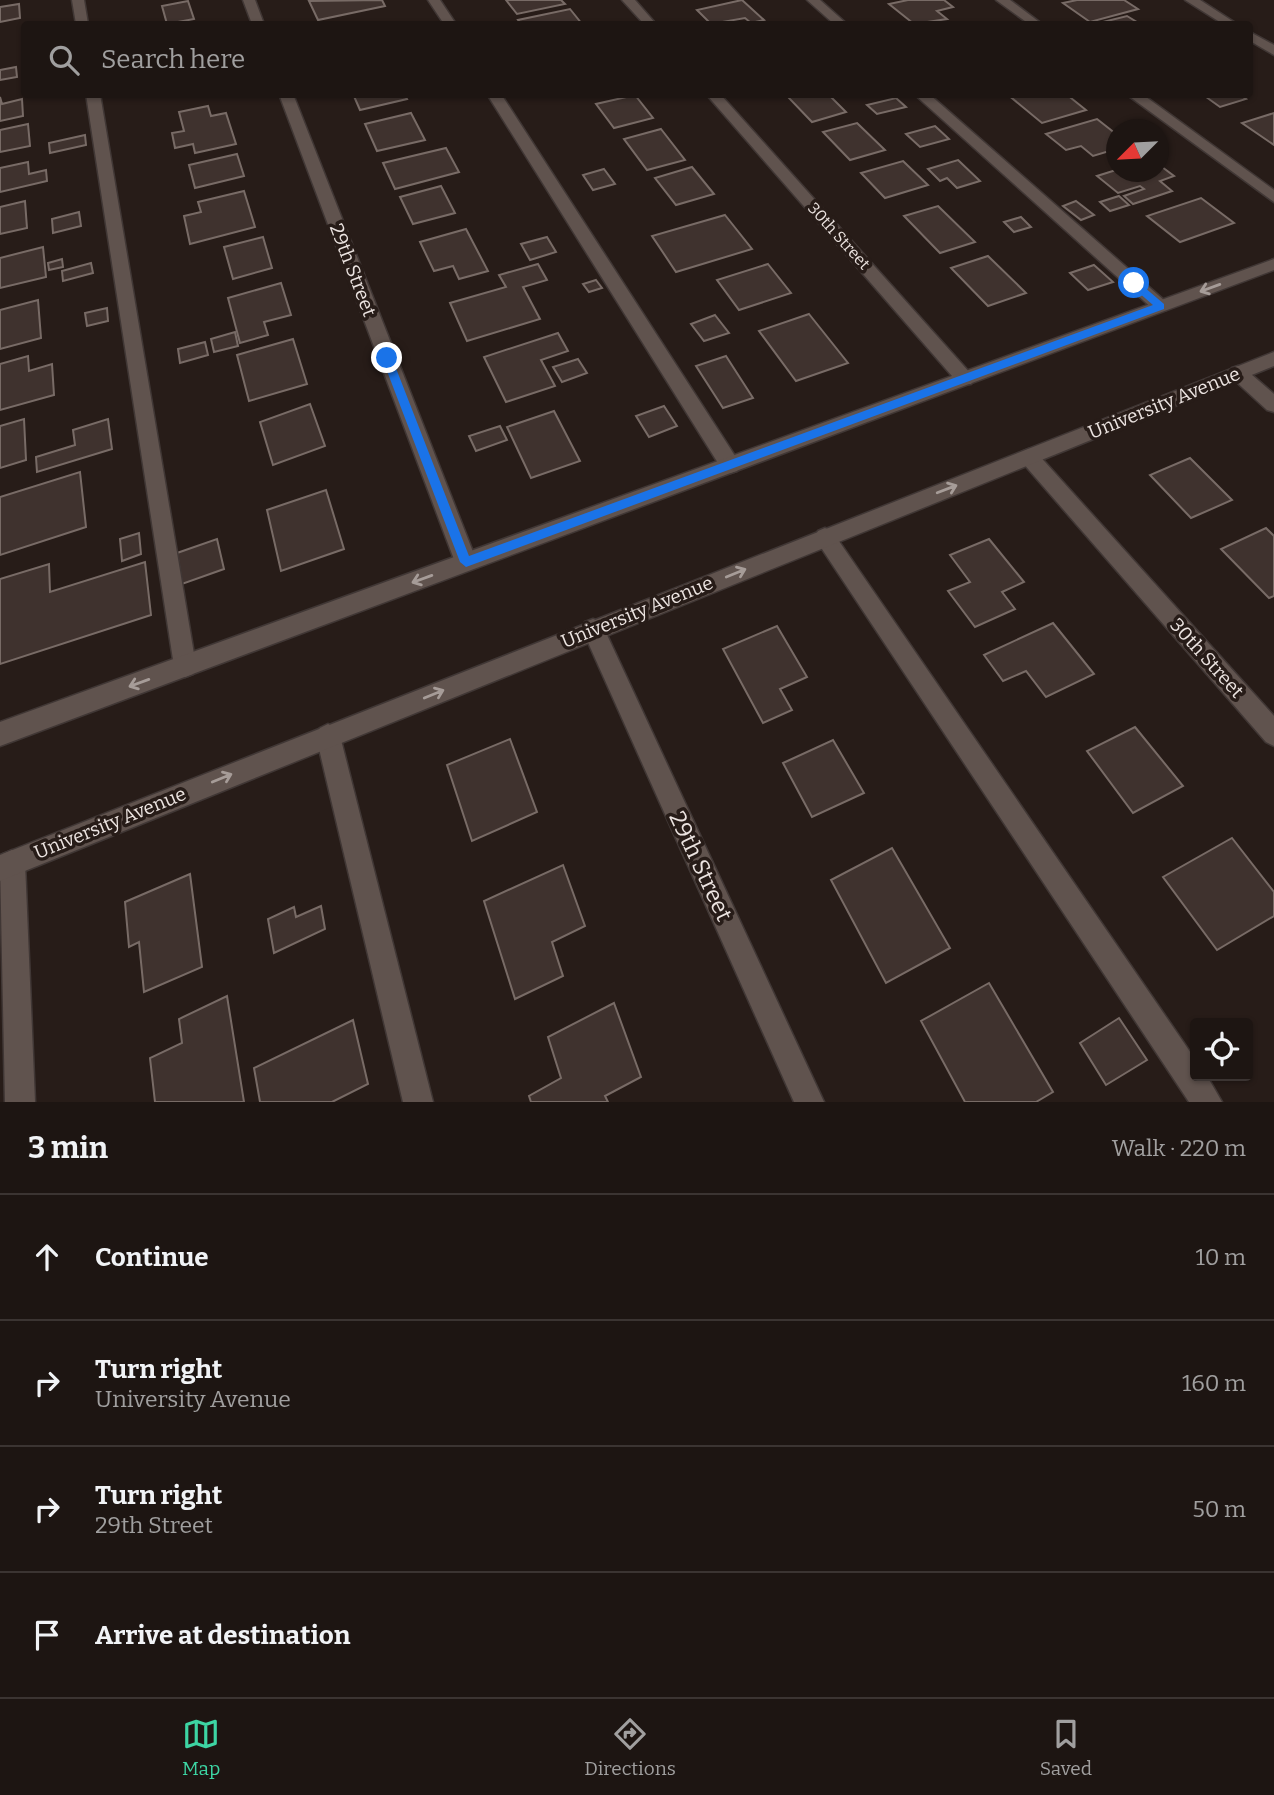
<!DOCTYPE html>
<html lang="en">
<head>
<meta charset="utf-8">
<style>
  body { margin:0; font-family:Bitter,serif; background:#2a2220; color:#f1f3f6 }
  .controls { position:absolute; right:21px; bottom:21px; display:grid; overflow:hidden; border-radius:7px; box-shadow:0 2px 5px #0004 }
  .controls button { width:63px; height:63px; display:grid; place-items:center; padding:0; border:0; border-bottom:2px solid #3b3432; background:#1d1512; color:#f1f3f6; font:35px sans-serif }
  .compass { position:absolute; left:1106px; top:119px; width:63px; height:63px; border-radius:50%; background:#1d1512; box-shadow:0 2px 5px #0004; rotate:246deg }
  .stop { position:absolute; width:21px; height:21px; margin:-16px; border:5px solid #1a73e8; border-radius:50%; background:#fff }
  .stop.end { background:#1a73e8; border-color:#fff; box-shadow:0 2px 7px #0008 }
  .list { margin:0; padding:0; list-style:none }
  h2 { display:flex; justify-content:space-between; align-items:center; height:91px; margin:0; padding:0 28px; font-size:30px }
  h2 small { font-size:23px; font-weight:400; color:#a09f9f }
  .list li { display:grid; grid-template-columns:46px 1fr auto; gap:21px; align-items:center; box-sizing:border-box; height:126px; padding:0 28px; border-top:2px solid #3b3432 }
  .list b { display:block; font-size:26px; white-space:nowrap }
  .list p { margin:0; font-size:23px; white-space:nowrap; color:#a09f9f }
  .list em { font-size:23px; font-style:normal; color:#a09f9f }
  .icon { flex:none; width:38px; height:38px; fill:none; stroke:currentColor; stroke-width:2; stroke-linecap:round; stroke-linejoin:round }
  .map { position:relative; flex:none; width:1274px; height:1102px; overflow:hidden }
  .search { position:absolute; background:#1d1512; box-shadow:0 2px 5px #0004; left:21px; right:21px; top:21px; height:77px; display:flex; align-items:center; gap:18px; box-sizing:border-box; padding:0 24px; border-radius:7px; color:#a09f9f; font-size:26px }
  .sheet { height:595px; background:#1d1512 }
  nav { display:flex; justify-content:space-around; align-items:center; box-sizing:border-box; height:98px; border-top:2px solid #3b3432; background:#1d1512; font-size:19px; color:#a09f9f }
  nav a { display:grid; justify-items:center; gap:4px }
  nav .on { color:#3dd4a3 }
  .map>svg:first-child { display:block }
  .building { fill:#3f322e; stroke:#786b66; stroke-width:2 }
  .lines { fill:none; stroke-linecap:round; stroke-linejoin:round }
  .service-casing { stroke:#403735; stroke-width:3 }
  .minor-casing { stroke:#403735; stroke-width:3 }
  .secondary-casing { stroke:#403735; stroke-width:3 }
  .service { fill:#60534e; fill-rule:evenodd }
  .minor { fill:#60534e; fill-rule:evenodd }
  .secondary { fill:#60534e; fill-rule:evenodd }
  .oneway { stroke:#a69c98 }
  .route { fill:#1a73e8 }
  .labels { text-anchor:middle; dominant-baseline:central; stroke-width:7; stroke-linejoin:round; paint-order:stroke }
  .far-street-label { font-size:16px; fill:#ece4e1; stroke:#271c18 }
  .street-label { font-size:19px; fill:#ece4e1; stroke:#271c18 }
  .near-street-label { font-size:23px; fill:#ece4e1; stroke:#271c18 }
</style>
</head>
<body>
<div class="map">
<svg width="1274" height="1102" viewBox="0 0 1274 1102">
  <rect width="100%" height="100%" fill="#271c18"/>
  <!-- building -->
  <g class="building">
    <path d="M382,0L385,6L318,20L309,1Z"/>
    <path d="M506,0H561L565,4L517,14Z"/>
    <path d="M742,0L764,20L751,23L745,18L711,24L697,10Z"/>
    <path d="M908,0H944L953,7L937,11L947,19L914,24L889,4Z"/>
    <path d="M1077,0H1124L1138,9L1090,22L1063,3Z"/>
    <path d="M188,1L194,19L167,24L162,6Z"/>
    <path d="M19,4L20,18L0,22V7Z"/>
    <path d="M570,9L582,24H521L518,20Z"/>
    <path d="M1127,16L1140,24L1099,23Z"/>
    <path d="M16,67L17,77L0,80V70Z"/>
    <path d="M353,94H404L407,99L360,110Z"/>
    <path d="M792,94H828L846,112L812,122L787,96Z"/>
    <path d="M1007,94H1066L1086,110L1042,123Z"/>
    <path d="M1202,94H1239L1246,99L1220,107Z"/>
    <path d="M635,95L653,118L614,128L596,104Z"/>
    <path d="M0,97L2,104L22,99L23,116L0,121Z"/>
    <path d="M896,98L906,107L877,114L867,105Z"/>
    <path d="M208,106L211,116L226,113L236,144L195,153L193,144L175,148L172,133L184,131L179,112Z"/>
    <path d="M411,113L425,140L377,151L365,124Z"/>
    <path d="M1274,113V145L1242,123Z"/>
    <path d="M1097,119L1116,134V149L1093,156L1081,146L1066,150L1046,134Z"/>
    <path d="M857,123L885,150L850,160L823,132Z"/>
    <path d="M28,124L30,146L0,152V130Z"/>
    <path d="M935,126L949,139L920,147L906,134Z"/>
    <path d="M661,129L685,160L647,170L624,139Z"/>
    <path d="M85,135L86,145L50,153L49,143Z"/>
    <path d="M446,148L459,172L395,189L383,163Z"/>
    <path d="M237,154L244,176L195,188L189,165Z"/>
    <path d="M958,160L980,181L957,188L947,178L940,181L928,169Z"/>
    <path d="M903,161L928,185L885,198L861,173Z"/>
    <path d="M28,162L29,174L46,170L47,181L0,192V168Z"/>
    <path d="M1158,164L1174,176L1160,181L1172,191L1133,204L1124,196L1144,189L1140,186L1118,193L1097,176L1116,170L1158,172Z"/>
    <path d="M692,167L714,194L676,205L655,178Z"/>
    <path d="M604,169L615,184L593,190L583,175Z"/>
    <path d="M441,186L455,213L413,224L400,197Z"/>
    <path d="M244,191L255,227L190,244L184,216L201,212L198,202Z"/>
    <path d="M1119,196L1129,205L1110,211L1100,202Z"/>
    <path d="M1201,198L1234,223L1180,242L1147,216Z"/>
    <path d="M25,201L27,228L0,234V207Z"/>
    <path d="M1076,201L1094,215L1081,220L1063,206Z"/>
    <path d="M938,206L975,242L940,253L904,216Z"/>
    <path d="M79,212L81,226L53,233L52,219Z"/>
    <path d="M725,215L752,249L676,272L652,236Z"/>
    <path d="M1021,217L1031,227L1014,232L1004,222Z"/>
    <path d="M466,229L488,271L459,279L453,266L434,271L420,242Z"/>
    <path d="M263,237L272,268L233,279L224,247Z"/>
    <path d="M547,237L556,252L530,260L521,244Z"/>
    <path d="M43,247L46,277L0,288V258Z"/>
    <path d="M988,256L1026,293L988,306L951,268Z"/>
    <path d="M62,259L63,267L49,270L48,263Z"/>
    <path d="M91,263L93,273L63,281L62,271Z"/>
    <path d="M538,264L547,280L523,287L540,319L467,341L450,303L506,287L499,275Z"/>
    <path d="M768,264L791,293L739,310L717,280Z"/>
    <path d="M1094,265L1113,282L1088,290L1070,273Z"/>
    <path d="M596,280L602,288L589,292L583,284Z"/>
    <path d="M281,283L291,315L264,322L268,335L240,343L228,298Z"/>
    <path d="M38,300L41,338L0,349V310Z"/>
    <path d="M107,308L108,321L87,326L85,313Z"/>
    <path d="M809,314L848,363L796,381L759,331Z"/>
    <path d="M715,315L729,333L704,341L691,324Z"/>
    <path d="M235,332L238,346L214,352L211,339Z"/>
    <path d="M558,333L568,351L541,360L555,386L506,402L484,357Z"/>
    <path d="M293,339L307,384L249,401L237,355Z"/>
    <path d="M205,342L208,355L180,363L178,349Z"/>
    <path d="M28,356L29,371L52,364L54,395L0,410V364Z"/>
    <path d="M726,356L753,398L723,408L696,366Z"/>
    <path d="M578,359L587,373L562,382L553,367Z"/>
    <path d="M310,404L325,446L273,465L260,422Z"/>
    <path d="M664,406L677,426L649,437L636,416Z"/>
    <path d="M554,411L580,461L531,478L507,427Z"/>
    <path d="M24,419L26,460L0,468V426Z"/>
    <path d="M108,419L112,449L37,472L36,457L75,445L73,430Z"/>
    <path d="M500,426L507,440L476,451L469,436Z"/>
    <path d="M1190,458L1232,500L1191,518L1150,475Z"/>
    <path d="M80,472L86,527L0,555V497Z"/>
    <path d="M326,490L344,549L281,571L267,510Z"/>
    <path d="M1266,528L1274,536V596L1269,598L1221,549Z"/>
    <path d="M139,533L141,554L122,561L120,539Z"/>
    <path d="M217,539L224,569L182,584L177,553Z"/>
    <path d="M989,539L1024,582L1002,592L1015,609L975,627L948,591L970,582L950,555Z"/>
    <path d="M145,562L151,615L0,664V579L49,564L50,592Z"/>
    <path d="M1053,623L1094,674L1046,697L1026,671L1003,681L984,655Z"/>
    <path d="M777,626L807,677L780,689L792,710L763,723L723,649Z"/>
    <path d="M1135,727L1183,786L1133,813L1087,751Z"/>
    <path d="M510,739L537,812L472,841L447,765Z"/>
    <path d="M833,740L864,793L812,817L783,763Z"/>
    <path d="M1232,838L1274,892V916L1217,950L1163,877Z"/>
    <path d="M892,848L950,948L886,983L831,880Z"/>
    <path d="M563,865L585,926L552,942L563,976L515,999L484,901Z"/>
    <path d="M190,874L202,967L144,992L139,942L129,947L125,902Z"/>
    <path d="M321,906L325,929L274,953L268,919L294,907L296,917Z"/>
    <path d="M989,983L1053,1092L1036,1102H965L921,1021Z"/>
    <path d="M227,996L244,1102H155L150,1058L182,1043L179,1019Z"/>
    <path d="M614,1003L641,1077L605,1096L608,1102H531L529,1096L561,1078L548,1037Z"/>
    <path d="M1119,1018L1147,1060L1106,1085L1080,1043Z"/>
    <path d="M353,1020L368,1084L332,1102H260L254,1068Z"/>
  </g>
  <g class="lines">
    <!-- service casing -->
    <g class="service-casing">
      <g id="service">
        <path d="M72,0H84L88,24H76Z"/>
        <path d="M428,0H440L456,24H444Z"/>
        <path d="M807,0H820L847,24H834Z"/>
        <path d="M1185,0H1200L1237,24H1223Z"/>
        <path d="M1250,32L1274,45V55L1250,41Z"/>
        <path d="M86,94H100L196,666L193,674L185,677L177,674L174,666Z"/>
        <path d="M487,94H501L737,459L740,465L737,471L730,473L723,471Z"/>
        <path d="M914,94H929L1166,302L1169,306L1166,310H1154Z"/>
        <path d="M1238,366L1244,368L1274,394V412L1267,410L1232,378L1229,373L1232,368Z"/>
        <path d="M825,528L832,531L1195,1059V1076H1207L1222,1102H1189L818,543L815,537L818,531Z"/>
        <path d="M328,724L336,728L340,736L433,1102H403L316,736L320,728Z"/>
      </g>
    </g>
    <!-- minor casing -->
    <g class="minor-casing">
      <g id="minor">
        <path d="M243,0H255L264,24H252Z"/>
        <path d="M622,0H635L656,24H644Z"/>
        <path d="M996,0H1010L1042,24H1029Z"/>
        <path d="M279,94H293L477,562L473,568L466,571L459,568L455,562Z"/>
        <path d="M706,94H720L971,374L974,379L971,384H959Z"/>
        <path d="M1126,94H1142L1274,190V202Z"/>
        <path d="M1029,449L1036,452L1274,716V746L1266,742L1022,462L1019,457L1022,452Z"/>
        <path d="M593,619L601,622L824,1102H794L582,629L585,622Z"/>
        <path d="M12,850L21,854L25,863L35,1102H5L0,861L3,854Z"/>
      </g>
    </g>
    <!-- secondary casing -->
    <g class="secondary-casing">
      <g id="secondary">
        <path d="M1274,259V270L0,746V722Z"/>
        <path d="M1274,352V366L0,881V855Z"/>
      </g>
    </g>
    <!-- service -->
    <use href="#service" class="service"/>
    <!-- minor -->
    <use href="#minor" class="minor"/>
    <!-- secondary -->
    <use href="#secondary" class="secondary"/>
  </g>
  <!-- one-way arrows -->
  <defs><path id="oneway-shaft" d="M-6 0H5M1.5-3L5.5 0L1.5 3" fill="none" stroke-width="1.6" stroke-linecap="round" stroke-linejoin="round" transform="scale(1.75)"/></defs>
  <g class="oneway">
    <use href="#oneway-shaft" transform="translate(1210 288) rotate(160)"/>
    <use href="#oneway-shaft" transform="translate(947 489) rotate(-21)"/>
    <use href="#oneway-shaft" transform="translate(736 573) rotate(-22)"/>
    <use href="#oneway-shaft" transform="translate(422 579) rotate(160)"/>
    <use href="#oneway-shaft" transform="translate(139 683) rotate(160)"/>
    <use href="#oneway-shaft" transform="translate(434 694) rotate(-22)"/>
    <use href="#oneway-shaft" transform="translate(222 778) rotate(-22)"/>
  </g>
  <!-- route -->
  <path class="route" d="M1130,281H1137L1164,304V309L466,567L460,562L382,358L387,354L392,358L469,556L1153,305L1130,285Z"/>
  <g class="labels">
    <!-- far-street labels -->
    <g class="far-street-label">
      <text transform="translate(839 236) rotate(48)">30th Street</text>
    </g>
    <!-- street labels -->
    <g class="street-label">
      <text transform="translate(353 270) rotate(69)">29th Street</text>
      <text transform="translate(1164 403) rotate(-22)">University Avenue</text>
      <text transform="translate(637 612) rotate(-22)">University Avenue</text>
      <text transform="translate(1207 658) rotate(48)">30th Street</text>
      <text transform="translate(110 823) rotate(-22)">University Avenue</text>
    </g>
    <!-- near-street labels -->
    <g class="near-street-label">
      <text transform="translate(701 866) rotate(65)">29th Street</text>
    </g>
  </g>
</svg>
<div class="controls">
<button><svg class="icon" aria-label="locate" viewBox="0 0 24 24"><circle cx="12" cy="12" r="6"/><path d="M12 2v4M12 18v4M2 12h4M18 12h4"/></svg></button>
</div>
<svg class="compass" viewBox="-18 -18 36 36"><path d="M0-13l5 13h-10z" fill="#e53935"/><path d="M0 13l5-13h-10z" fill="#a09f9f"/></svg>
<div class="stop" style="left:1134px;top:283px"></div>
<div class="stop end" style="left:387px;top:358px"></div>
<div class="search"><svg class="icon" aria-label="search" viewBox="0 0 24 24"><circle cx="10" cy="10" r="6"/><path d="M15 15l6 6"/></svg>Search here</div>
</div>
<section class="sheet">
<h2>3 min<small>Walk · 220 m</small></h2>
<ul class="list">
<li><svg class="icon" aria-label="ahead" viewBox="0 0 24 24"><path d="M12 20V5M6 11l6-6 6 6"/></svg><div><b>Continue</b></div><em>10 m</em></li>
<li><svg class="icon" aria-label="right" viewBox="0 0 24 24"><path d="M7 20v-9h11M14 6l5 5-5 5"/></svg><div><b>Turn right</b><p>University Avenue</p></div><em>160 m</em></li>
<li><svg class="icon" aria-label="right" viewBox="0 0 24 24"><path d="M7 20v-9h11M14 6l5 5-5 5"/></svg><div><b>Turn right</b><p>29th Street</p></div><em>50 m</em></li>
<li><svg class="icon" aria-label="arrive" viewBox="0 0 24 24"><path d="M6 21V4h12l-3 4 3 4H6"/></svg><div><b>Arrive at destination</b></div></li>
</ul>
</section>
<nav>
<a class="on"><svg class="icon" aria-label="map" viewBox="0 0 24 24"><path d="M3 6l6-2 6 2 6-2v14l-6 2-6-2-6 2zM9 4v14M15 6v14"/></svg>Map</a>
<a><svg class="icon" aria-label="directions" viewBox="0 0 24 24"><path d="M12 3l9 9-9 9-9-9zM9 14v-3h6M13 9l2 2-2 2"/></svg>Directions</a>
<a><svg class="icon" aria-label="saved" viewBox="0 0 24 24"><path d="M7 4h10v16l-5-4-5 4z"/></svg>Saved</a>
</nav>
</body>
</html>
